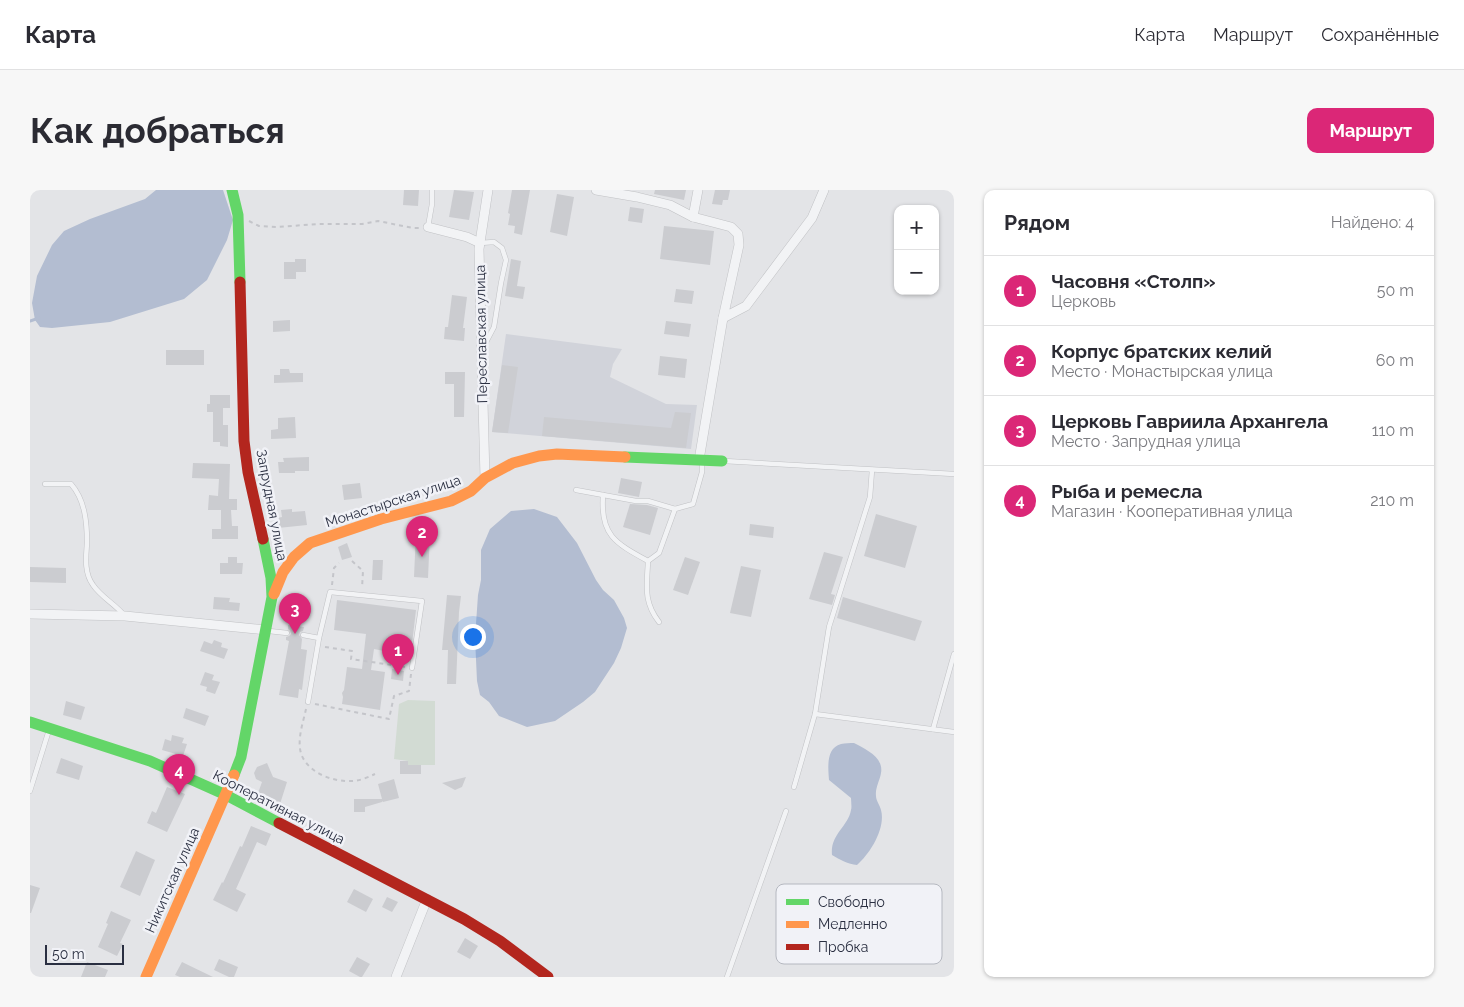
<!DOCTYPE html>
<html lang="ru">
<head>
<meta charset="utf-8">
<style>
  body { margin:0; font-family:Raleway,sans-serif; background:#f7f7f7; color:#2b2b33 }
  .controls { position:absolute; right:15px; top:15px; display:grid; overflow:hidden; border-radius:10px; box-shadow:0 1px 4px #0004 }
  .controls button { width:45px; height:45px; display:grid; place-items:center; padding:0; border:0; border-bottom:1px solid #e1e1e2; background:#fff; color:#2b2b33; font:25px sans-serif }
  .scale { position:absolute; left:15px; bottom:12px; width:79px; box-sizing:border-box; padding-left:5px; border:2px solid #2a2f41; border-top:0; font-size:14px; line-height:18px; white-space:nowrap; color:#2a2f41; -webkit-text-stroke:4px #f1f2f7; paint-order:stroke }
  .you { position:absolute; left:442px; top:446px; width:18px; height:18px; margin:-12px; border:4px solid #fff; border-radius:50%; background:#1a73e8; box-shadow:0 0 0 8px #1a73e833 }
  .badge { display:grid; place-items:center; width:32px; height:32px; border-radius:50%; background:#db2777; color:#fff; font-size:16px; font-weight:700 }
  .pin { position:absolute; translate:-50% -41px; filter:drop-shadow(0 1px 2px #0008) }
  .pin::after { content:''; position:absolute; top:26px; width:18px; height:15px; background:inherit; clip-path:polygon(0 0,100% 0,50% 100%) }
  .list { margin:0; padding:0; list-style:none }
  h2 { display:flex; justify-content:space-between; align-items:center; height:65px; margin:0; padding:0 20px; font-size:21px }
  h2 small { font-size:16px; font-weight:400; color:#7c7c81 }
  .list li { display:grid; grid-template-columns:32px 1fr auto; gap:15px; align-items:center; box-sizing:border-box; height:70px; padding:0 20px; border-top:1px solid #e1e1e2 }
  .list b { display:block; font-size:19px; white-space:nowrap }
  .list p { margin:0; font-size:16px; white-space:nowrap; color:#7c7c81 }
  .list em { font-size:16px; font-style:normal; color:#7c7c81 }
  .map { position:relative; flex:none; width:924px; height:787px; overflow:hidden; border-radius:10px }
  header { display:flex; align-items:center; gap:30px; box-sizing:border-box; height:70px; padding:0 25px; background:#fff; border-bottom:1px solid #e1e1e2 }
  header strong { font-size:24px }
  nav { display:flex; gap:28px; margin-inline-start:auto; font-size:18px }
  .intro { display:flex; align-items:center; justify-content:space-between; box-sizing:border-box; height:120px; padding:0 30px }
  h1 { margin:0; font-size:35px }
  .button { padding:12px 22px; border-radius:10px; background:#db2777; color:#fff; font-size:18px; font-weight:700 }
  main { display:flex; gap:30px; padding:0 30px }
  aside { flex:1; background:#fff; border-radius:10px; box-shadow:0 1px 4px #0004 }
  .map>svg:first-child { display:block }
  .built { fill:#d1d3da }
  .green { fill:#d2dbd3 }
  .water { fill:#b3bdd1 }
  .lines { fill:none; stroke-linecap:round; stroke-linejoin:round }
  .stream { stroke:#b3bdd1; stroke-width:3 }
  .building { fill:#cbccd0 }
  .lane-casing { stroke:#c1c2c5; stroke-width:5.5 }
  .street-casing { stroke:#c1c2c5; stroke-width:10 }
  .path { stroke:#c4c5ca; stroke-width:2; stroke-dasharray:4 4; stroke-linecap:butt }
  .lane { stroke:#f2f3f5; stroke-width:4.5 }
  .street { stroke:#f2f3f5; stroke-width:9 }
  .fast { stroke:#63d668; stroke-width:11 }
  .slow { stroke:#ff974d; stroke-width:11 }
  .jam { stroke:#b3261e; stroke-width:11 }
  .labels { text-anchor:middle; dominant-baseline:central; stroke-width:5; stroke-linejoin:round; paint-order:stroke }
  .street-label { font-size:14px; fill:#2a2f41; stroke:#f1f2f7 }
  .key { fill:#f1f2f7; stroke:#b5b8c0; stroke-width:1 }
  .key-label { font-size:14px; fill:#2a2f41 }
</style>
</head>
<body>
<header>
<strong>Карта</strong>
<nav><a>Карта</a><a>Маршрут</a><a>Сохранённые</a></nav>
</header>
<div class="intro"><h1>Как добраться</h1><a class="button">Маршрут</a></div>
<main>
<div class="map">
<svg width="924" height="787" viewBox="0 0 924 787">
  <rect width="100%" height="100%" fill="#e3e4e7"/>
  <!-- built -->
  <path class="built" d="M476,144L592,159L583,174L580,187L636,214L667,215L661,259L462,242Z"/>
  <!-- green -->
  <path class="green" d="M378,510L405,511V575H378V571L364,569L369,514Z"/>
  <!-- water -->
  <g class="water">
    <path d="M126,0H193L203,30L197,50L177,90L154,109L80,132L22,138L10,137L5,130L2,113L7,86L22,55L34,41L60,29L115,9Z"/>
    <path d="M504,319L527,327L547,353L566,390L573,400L584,410L594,428L597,438L591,458L584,473L565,502L553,512L525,531L497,537L469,526L459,512L450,505L447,491L445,448L448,405L451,390V360L460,339L481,321Z"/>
    <path d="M824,553C835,559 854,567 851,583C850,590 845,598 846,606C846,611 850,615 851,620C856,638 840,664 827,675C818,674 810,670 802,665C800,644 818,637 821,620C822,617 821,612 821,608L799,590C798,577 796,558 811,554C815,553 820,553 824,553Z"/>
  </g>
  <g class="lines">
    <!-- stream -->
    <path class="stream" d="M0,131L9,128"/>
  </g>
  <!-- building -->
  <g class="building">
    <path d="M374,0H389L388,16L373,15Z"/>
    <path d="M424,0L444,2L439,30L419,27Z"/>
    <path d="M482,0H500L492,45L484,43L485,36L478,35L480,24L478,23Z"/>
    <path d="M625,0H656L654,10L624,4Z"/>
    <path d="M685,0H700L698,10H693L692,15L682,14Z"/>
    <path d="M527,4L544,7L537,46L520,42Z"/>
    <path d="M600,17L614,19L612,33L598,31Z"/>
    <path d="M634,36L684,41L680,75L630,69Z"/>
    <path d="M265,69H276V82H266V89H254V72H265Z"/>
    <path d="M481,69L491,71L487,96L495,97L493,109L475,106Z"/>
    <path d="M646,99L664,101L662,114L644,112Z"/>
    <path d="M422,105L437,107L433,138H435L434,151L414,149L415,137H418Z"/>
    <path d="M260,130V141L243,142V131Z"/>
    <path d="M636,131L661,134L659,147L634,144Z"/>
    <rect x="136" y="160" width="38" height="15"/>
    <path d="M630,166L657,169L655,188L628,185Z"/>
    <path d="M472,175L488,177L478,243L462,242Z"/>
    <path d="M250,179H259L260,183H273V192L244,193V185H250Z"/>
    <path d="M415,182H435L434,227H424V194H415Z"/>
    <path d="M180,205H200V218H193V235H198V257L190,256V252H183V222H177V214H180Z"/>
    <path d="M645,222L661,223L656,258L512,246L514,227L641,238Z"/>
    <path d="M265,227L266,248L241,249V240L248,239V228Z"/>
    <path d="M279,267V281H265V283H249L248,272H254L253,268Z"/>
    <path d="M163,273L200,274L199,309H207V320H201L202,336H208V349H182V339H191V320H178L179,305L188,306L189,289L162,288Z"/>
    <path d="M591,288L612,292L609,307L588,303Z"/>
    <path d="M330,293L332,308L314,310L312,295Z"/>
    <path d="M600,314L617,315L628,318L620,345L593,337Z"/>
    <path d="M262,319V322L275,321L277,335L248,338L247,328L252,327L251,320Z"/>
    <path d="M846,324L887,336L875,378L834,366Z"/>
    <path d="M720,334L744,337L743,348L719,345Z"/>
    <path d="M386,342L400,343L398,388L384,387Z"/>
    <path d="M317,353L322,367L312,370L308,357Z"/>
    <path d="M794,362L813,367L801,404L805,405L802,415L779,409Z"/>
    <path d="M198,367H207V373H213L212,384H190V373H198Z"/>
    <path d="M655,367L670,372L658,405L643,400Z"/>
    <path d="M343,370H353L352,390H342Z"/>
    <path d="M711,376L731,380L721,427L700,423Z"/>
    <path d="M0,377L36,378V393L0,392Z"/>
    <path d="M417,405L431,406L429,422L426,494H417L418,460H412Z"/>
    <path d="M184,407L200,408L199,412L210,413L209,421L183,419Z"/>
    <path d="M813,407L892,431L885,451L807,428Z"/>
    <path d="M307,410L386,420L382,454L355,450L354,461L344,459L341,480L355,482L350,520L312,514L313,507L312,503L314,500L317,477L332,479L336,444L304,440Z"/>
    <path d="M258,435L274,437L273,441L270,442L269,445L272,449L271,459L277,460L272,500L269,499L268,508L249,505L259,451L256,450V447L259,446L261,444L260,441L258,439Z"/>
    <path d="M184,450L192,453L191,457L198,459L194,469L170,461L174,451L182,454Z"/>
    <path d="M362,479L374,481L373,491L361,489Z"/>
    <path d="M175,482L184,485L182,490L190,492L185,504L176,501L177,497L170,495Z"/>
    <path d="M36,511L55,517L51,530L33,525Z"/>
    <path d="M156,518L179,526L175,536L153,528Z"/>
    <path d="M142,545L154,548L152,553L157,554L153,566L132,560L135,549L141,551Z"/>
    <path d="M31,568L53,576L49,590L26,583Z"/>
    <path d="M370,571H378V575H391V584H370Z"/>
    <path d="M237,573L243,587L257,592L250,614L227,606L232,592L226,589L224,583L227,577Z"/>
    <path d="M436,587L432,597L425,600L412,593Z"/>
    <path d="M364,589L369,608L353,612L352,611V612L335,617V622H324V609H352L348,594Z"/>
    <path d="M137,597L155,604L137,642L117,633L122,621L126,623Z"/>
    <path d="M221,636L241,644L236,656L227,652L206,699L216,704L207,722L183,710L192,692L193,693L210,656L212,657Z"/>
    <path d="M106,661L125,670L110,706L90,697Z"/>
    <path d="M0,695L10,698L1,723H0Z"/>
    <path d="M324,699L343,709L336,722L317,712Z"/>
    <path d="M357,707L368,712L362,722L352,717Z"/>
    <path d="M81,721L101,730L90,753L93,754L87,766L68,757L78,734L76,733Z"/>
    <path d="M435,748L448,756L440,769L427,762Z"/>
    <path d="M327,767L340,774L332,787H330L319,781Z"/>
    <path d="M189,769L208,777L204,787H199L184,780Z"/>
    <path d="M57,772L78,780L75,787H51Z"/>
    <path d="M152,772L183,787H150L145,785Z"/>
  </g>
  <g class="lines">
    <!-- lane casing -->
    <g class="lane-casing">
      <g id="lane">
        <path d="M398,37L402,14V0"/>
        <path d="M450,53L464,52L472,58L476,70L471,93L464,137L454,156"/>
        <path d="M694,271L924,284"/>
        <path d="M15,294H41C55,310 57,332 57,353C56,367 54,383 63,395C71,407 85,414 94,425"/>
        <path d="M546,300L606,311H618L645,319"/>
        <path d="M573,305C570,345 585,353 618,371"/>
        <path d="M629,432C613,411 617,396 618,371L629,363L645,319L663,314L672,282V271"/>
        <path d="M239,441L257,443"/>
        <path d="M273,445L289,448"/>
        <path d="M278,512L289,448L300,402L392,411L382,478"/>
        <path d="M785,524L924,542"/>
        <path d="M903,539L924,464"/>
        <path d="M764,597L785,524L799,437L840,307L842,280"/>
        <path d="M0,601L19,540"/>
        <path d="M697,787L756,621"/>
      </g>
    </g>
    <!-- street casing -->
    <g class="street-casing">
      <g id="street">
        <path d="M566,0L607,7L640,15L663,27L701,37L708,44L709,55L693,128L716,116L782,28L794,0"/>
        <path d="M663,27L668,0"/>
        <path d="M398,37L437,47L450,53"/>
        <path d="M669,270L693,128"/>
        <path d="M455,288L449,59L458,0"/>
        <path d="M0,424L95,426L236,440"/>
        <path d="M366,787L397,709"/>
      </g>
    </g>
    <!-- path -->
    <g class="path">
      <path d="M219,31L229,36L248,37L288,34H332L348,31L383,38H390"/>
      <path d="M322,371L333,381L332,398"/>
      <path d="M302,395L304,378L309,373"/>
      <path d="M295,457L322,461L321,469L375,477"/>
      <path d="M285,514L359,529L364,506L379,501L381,484"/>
      <path d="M276,519C273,533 266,552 272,566C280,584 304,592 322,591C330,591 338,587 345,584"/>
    </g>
    <!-- lane -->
    <use href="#lane" class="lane"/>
    <!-- street -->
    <use href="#street" class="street"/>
    <!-- fast -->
    <g class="fast">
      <path d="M202,0L208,25L210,92"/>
      <path d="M595,267L692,271"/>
      <path d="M0,532L120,571L196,605L249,633"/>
      <path d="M204,585L211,567L242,407L241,388L233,349"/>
    </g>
    <!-- slow -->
    <g class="slow">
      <path d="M244,404L253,382L264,367L280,353L351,329L421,311L441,301L455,288L483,273L509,266L527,264L595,267"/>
      <path d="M116,787L204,585"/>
    </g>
    <!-- jam -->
    <g class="jam">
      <path d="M210,92L214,251L218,282L233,349"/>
      <path d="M249,633L434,729L470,751L518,787"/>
    </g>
  </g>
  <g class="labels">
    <!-- street labels -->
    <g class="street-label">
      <text transform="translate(451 144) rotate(-91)">Переславская улица</text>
      <text transform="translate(363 311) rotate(-18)">Монастырская улица</text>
      <text transform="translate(242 315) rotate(79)">Запрудная улица</text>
      <text transform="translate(249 617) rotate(27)">Кооперативная улица</text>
      <text transform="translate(142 690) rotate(-66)">Никитская улица</text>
    </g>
  </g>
  <!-- legend -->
  <rect x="746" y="694" width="166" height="80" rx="8" class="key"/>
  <rect x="756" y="709" width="23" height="6" fill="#63d668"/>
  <rect x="756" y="731" width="23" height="7" fill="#ff974d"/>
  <rect x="756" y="754" width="23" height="6" fill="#b3261e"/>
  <g class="key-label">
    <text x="788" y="717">Свободно</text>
    <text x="788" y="739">Медленно</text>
    <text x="788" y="762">Пробка</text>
  </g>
</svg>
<div class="controls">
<button>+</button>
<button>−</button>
</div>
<div class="scale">50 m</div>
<div class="you"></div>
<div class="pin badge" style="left:368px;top:485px">1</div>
<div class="pin badge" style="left:392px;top:367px">2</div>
<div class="pin badge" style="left:265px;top:444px">3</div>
<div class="pin badge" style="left:149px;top:605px">4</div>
</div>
<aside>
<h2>Рядом<small>Найдено: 4</small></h2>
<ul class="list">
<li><span class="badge">1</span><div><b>Часовня «Столп»</b><p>Церковь</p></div><em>50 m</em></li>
<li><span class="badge">2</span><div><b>Корпус братских келий</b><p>Место · Монастырская улица</p></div><em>60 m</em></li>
<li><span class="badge">3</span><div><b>Церковь Гавриила Архангела</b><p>Место · Запрудная улица</p></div><em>110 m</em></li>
<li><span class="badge">4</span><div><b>Рыба и ремесла</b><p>Магазин · Кооперативная улица</p></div><em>210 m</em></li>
</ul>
</aside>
</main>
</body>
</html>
